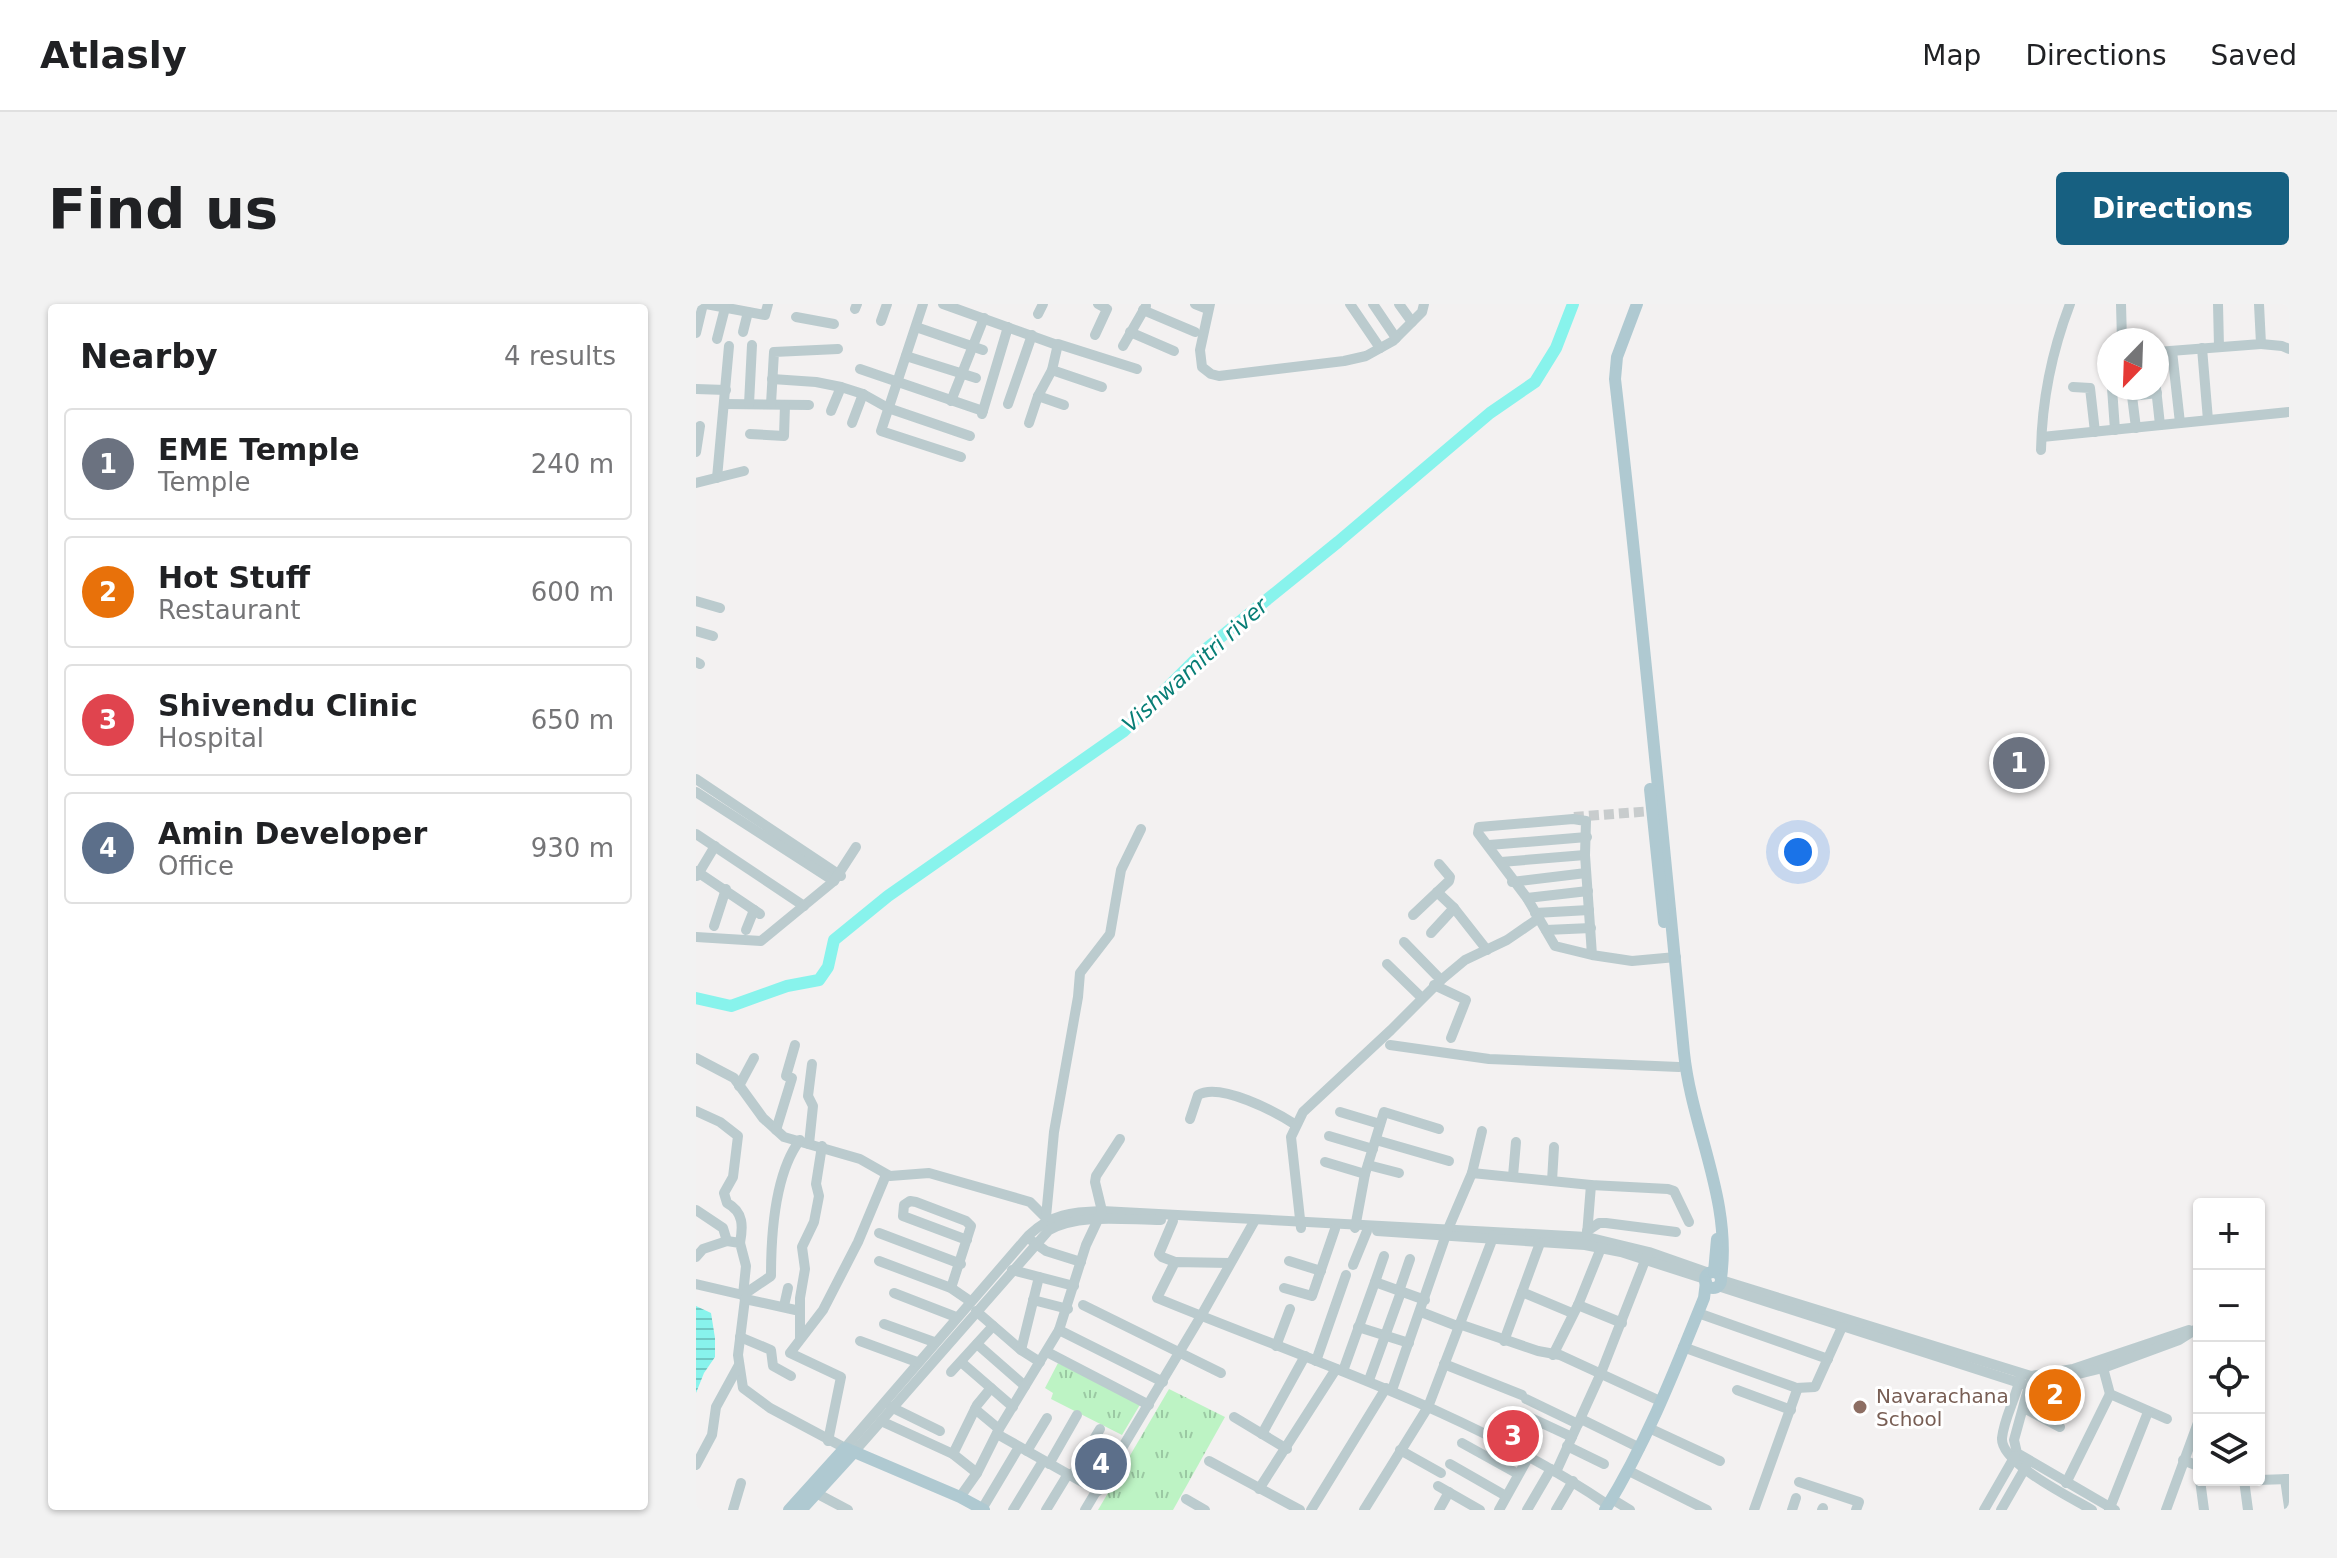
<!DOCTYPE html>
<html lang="en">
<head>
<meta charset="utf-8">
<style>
  body { margin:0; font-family:"DejaVu Sans",sans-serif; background:#f2f2f2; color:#202124 }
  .controls { position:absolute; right:24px; bottom:24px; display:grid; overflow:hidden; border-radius:8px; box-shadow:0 2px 6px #0004 }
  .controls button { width:72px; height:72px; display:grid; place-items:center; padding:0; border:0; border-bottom:2px solid #e0e0e0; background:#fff; color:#202124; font:40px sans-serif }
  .compass { position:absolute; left:1401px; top:24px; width:72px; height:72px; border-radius:50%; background:#fff; box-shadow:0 2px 6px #0004; rotate:203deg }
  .you { position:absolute; left:1102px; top:548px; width:28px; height:28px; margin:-20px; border:6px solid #fff; border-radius:50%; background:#1a73e8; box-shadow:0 0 0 12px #1a73e833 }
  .badge { display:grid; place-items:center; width:52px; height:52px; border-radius:50%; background:#176081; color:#fff; font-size:26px; font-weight:700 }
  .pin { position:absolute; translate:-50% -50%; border:4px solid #fff; box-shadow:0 2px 8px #0006 }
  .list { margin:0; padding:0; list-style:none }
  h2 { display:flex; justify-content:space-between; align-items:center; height:104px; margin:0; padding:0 32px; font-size:34px }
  h2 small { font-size:26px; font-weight:400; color:#757577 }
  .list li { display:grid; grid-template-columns:52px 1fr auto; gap:24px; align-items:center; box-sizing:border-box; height:112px; margin:0 16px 16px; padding:0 16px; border:2px solid #e0e0e0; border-radius:8px }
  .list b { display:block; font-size:30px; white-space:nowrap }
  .list p { margin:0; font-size:26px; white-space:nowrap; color:#757577 }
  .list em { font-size:26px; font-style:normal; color:#757577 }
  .icon { flex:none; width:44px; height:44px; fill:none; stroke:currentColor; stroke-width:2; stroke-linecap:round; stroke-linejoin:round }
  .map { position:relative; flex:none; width:1593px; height:1206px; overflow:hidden; border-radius:8px }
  header { display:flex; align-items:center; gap:48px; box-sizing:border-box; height:112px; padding:0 40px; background:#fff; border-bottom:2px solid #e0e0e0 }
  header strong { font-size:38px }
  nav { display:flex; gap:44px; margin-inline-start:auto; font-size:28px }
  .intro { display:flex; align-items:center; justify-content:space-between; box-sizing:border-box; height:192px; padding:0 48px }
  h1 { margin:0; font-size:56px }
  .button { padding:20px 36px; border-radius:8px; background:#176081; color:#fff; font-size:28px; font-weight:700 }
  main { display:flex; gap:48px; padding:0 48px }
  aside { flex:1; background:#fff; border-radius:8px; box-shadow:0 2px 6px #0004 }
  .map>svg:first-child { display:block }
  .park { fill:url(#park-tufts) }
  .water { fill:url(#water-rules) }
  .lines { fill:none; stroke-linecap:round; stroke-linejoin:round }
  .river { stroke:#88f3ec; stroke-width:12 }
  .minor-tunnel { stroke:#c8cccd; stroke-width:10; stroke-dasharray:10 5; stroke-linecap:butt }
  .minor { stroke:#bbcbce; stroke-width:10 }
  .major { stroke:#afc9d1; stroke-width:12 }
  .education-dot { fill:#8d6e63; stroke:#fff; stroke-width:3 }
  .labels { text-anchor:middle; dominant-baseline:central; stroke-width:6; stroke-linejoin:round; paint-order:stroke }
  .education-label { font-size:20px; fill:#785e54; stroke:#fff; text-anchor:start }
  .water-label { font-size:22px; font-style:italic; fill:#077e76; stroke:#fff }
</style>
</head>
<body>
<header>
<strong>Atlasly</strong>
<nav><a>Map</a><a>Directions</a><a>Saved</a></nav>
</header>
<div class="intro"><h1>Find us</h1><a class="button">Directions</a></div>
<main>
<aside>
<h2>Nearby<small>4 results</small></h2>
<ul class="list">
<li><span class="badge" style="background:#6b7280">1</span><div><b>EME Temple</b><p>Temple</p></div><em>240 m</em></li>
<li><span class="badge" style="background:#e8710a">2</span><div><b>Hot Stuff</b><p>Restaurant</p></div><em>600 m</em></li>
<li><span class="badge" style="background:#e0444e">3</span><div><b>Shivendu Clinic</b><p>Hospital</p></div><em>650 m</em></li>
<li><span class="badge" style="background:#5c6f8a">4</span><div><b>Amin Developer</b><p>Office</p></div><em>930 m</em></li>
</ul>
</aside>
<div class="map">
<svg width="1593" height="1206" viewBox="0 0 1593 1206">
  <defs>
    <pattern id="park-tufts" width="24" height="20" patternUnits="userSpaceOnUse" patternTransform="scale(2)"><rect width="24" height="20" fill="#bdf3c4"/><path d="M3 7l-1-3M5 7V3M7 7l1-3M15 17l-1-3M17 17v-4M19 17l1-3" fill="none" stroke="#9bc8a3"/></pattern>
    <pattern id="water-rules" width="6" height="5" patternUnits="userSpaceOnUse" patternTransform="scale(2)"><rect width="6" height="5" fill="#88f3ec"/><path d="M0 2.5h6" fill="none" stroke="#71c8c3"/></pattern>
  </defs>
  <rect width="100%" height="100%" fill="#f3f1f1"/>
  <!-- park -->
  <g class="park">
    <path d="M362,1059L445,1099L426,1131L355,1095L357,1089L349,1084Z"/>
    <path d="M473,1085L529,1113L477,1206H402Z"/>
  </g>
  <!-- water -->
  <path class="water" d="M0,1002L15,1009L19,1034V1053L8,1069L0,1089Z"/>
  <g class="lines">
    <!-- river -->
    <path class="river" d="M0,694L35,702L91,682L123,676L132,663L138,636L192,592L428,427L510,345L642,238L794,109L839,78L860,44L877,0"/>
    <!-- minor-tunnel -->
    <path class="minor-tunnel" d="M878,513L956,507"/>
    <!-- minor -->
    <g class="minor">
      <path d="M10,0L69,11L72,0"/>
      <path d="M227,0L185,127L265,153"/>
      <path d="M247,0L361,41"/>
      <path d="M499,0L509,4"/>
      <path d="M514,0L504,46L506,63L515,70L523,72L648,57L670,52L697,37L726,8L728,0"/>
      <path d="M654,0L684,44"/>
      <path d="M677,0L700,34"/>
      <path d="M703,0L716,18"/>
      <path d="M1425,0L1426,36"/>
      <path d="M1522,0L1523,43"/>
      <path d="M159,5L161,0"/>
      <path d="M447,6L499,28"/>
      <path d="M342,10L347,0"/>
      <path d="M100,13L138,20"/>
      <path d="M185,17L191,0"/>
      <path d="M220,23L287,46"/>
      <path d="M47,28L52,8"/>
      <path d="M434,28L478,47"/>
      <path d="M0,29L7,0"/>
      <path d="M399,31L411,5L402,0"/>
      <path d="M21,35L29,4"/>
      <path d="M1565,40L1586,42L1593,45"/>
      <path d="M427,42L450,2"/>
      <path d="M1506,44L1512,116"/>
      <path d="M1476,47L1484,119"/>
      <path d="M1461,48L1565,40L1563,0"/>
      <path d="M210,52L280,74"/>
      <path d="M164,65L287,107"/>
      <path d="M356,66L406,83"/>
      <path d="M76,75L120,78L145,83L167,90L192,104L274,132"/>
      <path d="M1377,83L1394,84L1399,128"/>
      <path d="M1416,84L1419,126"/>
      <path d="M1460,84L1464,121"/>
      <path d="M0,85L30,86"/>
      <path d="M342,92L368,101"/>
      <path d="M255,97L288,14"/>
      <path d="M29,100L113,101"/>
      <path d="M53,100L56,41"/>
      <path d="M75,100L78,48L142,45"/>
      <path d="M312,100L336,31"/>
      <path d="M135,107L145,83"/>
      <path d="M286,110L312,23"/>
      <path d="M156,119L167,90"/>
      <path d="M333,119L342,92L356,66L362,40L441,65"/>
      <path d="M1440,124L1436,92L1461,89"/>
      <path d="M54,130L88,132L89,101"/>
      <path d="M1346,133L1593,108"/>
      <path d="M1345,146C1346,95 1356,47 1374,0"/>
      <path d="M0,148L4,122"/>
      <path d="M21,174L33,42"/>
      <path d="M0,179L48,167"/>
      <path d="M0,297L24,304"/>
      <path d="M0,327L17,332"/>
      <path d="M0,358L4,360"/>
      <path d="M0,475L145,572"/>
      <path d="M0,488L138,577"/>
      <path d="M0,530L108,602"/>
      <path d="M793,541L891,533"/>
      <path d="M805,558L889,551"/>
      <path d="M0,567L64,610"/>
      <path d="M1,572L19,542"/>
      <path d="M816,578L890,569"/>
      <path d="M741,588L758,604L791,646"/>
      <path d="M831,594L892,587"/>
      <path d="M839,609L893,606"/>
      <path d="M717,611L753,577L754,573L743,560"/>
      <path d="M18,622L30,585"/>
      <path d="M50,626L58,606"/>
      <path d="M850,626L895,624"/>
      <path d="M735,629L758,604"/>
      <path d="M0,633L65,637L138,577L160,543"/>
      <path d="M708,638L745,676"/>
      <path d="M896,651L859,642L831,594L782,529L783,523L877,515L890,517L889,551L896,651L936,657L980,653"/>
      <path d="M691,660L726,694"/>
      <path d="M738,681L770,696L755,734"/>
      <path d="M694,741L793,755L983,763"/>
      <path d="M0,754L38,774L67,814L88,833L164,855L194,872L233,869L334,898L352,916"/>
      <path d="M43,782L58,754"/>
      <path d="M0,807L24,818L42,832L37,873L28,889L31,899C48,908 47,923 44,939"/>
      <path d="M644,808L684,820"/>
      <path d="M494,815L502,791C524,778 580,808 600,821"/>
      <path d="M80,826L96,774L90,772L99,741"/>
      <path d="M633,832L677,845"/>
      <path d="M680,836L753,857"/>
      <path d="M113,840L117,802L112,792L116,760"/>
      <path d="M629,858L669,870"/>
      <path d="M672,861L703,869"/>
      <path d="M776,869L786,827"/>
      <path d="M817,872L820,838"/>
      <path d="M856,877L858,843"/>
      <path d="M0,906L27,924L31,937L44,939L50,962L47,991L49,995L42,1051L47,1084L74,1104L149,1144L333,931C355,910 376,908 406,907L891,933L953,948L1013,969"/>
      <path d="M350,913L358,828L382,693L384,669L414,630L425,566L445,525"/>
      <path d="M477,917L463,950L466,953L479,958"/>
      <path d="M605,924L595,833L607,808L695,726L745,676L769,656L811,636L843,614"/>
      <path d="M659,924L669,870L688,808L743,825"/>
      <path d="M681,927L889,941L925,948L1009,975"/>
      <path d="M891,927L903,919H910L980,928"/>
      <path d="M183,929L265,960"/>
      <path d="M891,931L895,881"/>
      <path d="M336,937L350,947L385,958"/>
      <path d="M0,953L7,945L31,937"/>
      <path d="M183,957L255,984L274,997"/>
      <path d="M593,957L625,967"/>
      <path d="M534,959L479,958L461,994C614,1057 774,1107 912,1201"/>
      <path d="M657,961L671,927"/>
      <path d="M316,966L378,982"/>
      <path d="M1025,976L1335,1072L1377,1065L1493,1026"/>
      <path d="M679,978L688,952"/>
      <path d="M0,980L47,991L75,972C75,931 79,869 104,836"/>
      <path d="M1022,982L1333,1082L1407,1064L1483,1036L1502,1024"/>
      <path d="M255,984L275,922L270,917L220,898L214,897L208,901L207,912L271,936"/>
      <path d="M588,984L616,992L639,925"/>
      <path d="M703,987L714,955"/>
      <path d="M826,988L876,1009"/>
      <path d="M198,989L260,1013"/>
      <path d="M49,995L104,1007"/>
      <path d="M337,996L372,1005"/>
      <path d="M387,1001L525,1069"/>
      <path d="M882,1001L926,1019"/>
      <path d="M88,1002L92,984"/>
      <path d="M280,1007L325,1046L344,1058"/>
      <path d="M725,1008L761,1022"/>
      <path d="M1002,1009L1132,1055"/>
      <path d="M188,1020L238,1038"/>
      <path d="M763,1020L842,1047L864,1051L964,1097"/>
      <path d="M662,1023L713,1039"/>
      <path d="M363,1026L467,1078"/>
      <path d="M44,1033L75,1046L77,1062L95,1072"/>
      <path d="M104,1035V994L109,965L106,943L118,918L123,892L120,880L126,842"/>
      <path d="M164,1037L221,1058"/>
      <path d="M808,1037L844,939"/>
      <path d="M281,1040L329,1082"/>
      <path d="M580,1042L594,1005"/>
      <path d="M987,1043L1098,1083L1101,1086L1058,1206"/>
      <path d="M325,1046L343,973"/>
      <path d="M351,1048L453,1101"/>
      <path d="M857,1051L882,1001L905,944"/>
      <path d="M620,1057L650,971"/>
      <path d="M265,1058L317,1103"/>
      <path d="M748,1060L826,1091"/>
      <path d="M1406,1060L1414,1090L1471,1115"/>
      <path d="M647,1067L679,978L729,996"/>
      <path d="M255,1068L297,1022"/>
      <path d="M1324,1074C1320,1094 1308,1114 1306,1134C1304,1159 1376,1194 1396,1206"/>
      <path d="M673,1076L705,988"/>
      <path d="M1334,1078L1318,1136L1321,1149L1419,1206"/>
      <path d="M1100,1084L1119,1083L1146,1023"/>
      <path d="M696,1086L752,925L776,869L895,881L972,885L978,887L993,918"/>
      <path d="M1041,1086L1095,1106"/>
      <path d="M830,1095L882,1120"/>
      <path d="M195,1103L244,1127"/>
      <path d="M1328,1104L1364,1123"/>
      <path d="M279,1105L303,1125"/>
      <path d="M822,1108L876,1133"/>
      <path d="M538,1113L591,1145"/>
      <path d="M885,1115L944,1144"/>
      <path d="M185,1117L257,1150L281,1169"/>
      <path d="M953,1124L1024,1157"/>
      <path d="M301,1130L402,1187"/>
      <path d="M566,1130L609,1052"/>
      <path d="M132,1137L145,1073L94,1049L127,1006L162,938L190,871"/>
      <path d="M766,1139L822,1170"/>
      <path d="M871,1142L908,1160"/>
      <path d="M704,1146L745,1169"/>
      <path d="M331,1147L351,1114"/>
      <path d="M158,1148L353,926C384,909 430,916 465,916"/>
      <path d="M257,1150L281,1101L295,1084"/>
      <path d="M1487,1156L1502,1162L1503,1171"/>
      <path d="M513,1157L604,1206"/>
      <path d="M353,1160L381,1111"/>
      <path d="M754,1160L810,1192"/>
      <path d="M0,1161L16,1131L20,1103L43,1061"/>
      <path d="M933,1167L1011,1206"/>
      <path d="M860,1168L905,1069L952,949"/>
      <path d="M376,1172L404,1125"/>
      <path d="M1589,1175L1593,1203"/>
      <path d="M1504,1176L1508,1206"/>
      <path d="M1548,1176L1552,1206"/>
      <path d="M1563,1176L1593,1175"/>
      <path d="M1103,1178L1163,1198L1160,1206"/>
      <path d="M1370,1179L1414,1090"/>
      <path d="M742,1182L784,1206"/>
      <path d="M563,1185L640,1065"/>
      <path d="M120,1189L152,1206"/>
      <path d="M264,1193L281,1169L303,1125L363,1026L390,941L406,907L399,878L400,872L424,835"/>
      <path d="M490,1195L509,1206"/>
      <path d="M916,1195L934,1206"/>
      <path d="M286,1205L323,1143"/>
      <path d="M37,1206L45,1179"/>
      <path d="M317,1206L347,1157"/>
      <path d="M350,1206L372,1170"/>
      <path d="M389,1206L505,1012L559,916"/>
      <path d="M615,1206L690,1084"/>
      <path d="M668,1206L732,1103L798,931"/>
      <path d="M743,1206L753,1188"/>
      <path d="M803,1206L833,1152"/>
      <path d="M831,1206L855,1165"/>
      <path d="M860,1206L877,1177"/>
      <path d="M1096,1206L1100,1194"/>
      <path d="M1126,1206L1127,1204"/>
      <path d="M1288,1206L1319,1152"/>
      <path d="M1305,1206L1332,1159"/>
      <path d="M1413,1206L1452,1108"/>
      <path d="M1470,1206L1503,1116"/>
    </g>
    <!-- major -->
    <g class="major">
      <path d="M941,0L921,53L919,75C945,299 966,524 988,749C996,825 1036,896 1025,974"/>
      <path d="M954,485L968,618"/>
      <circle cx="1017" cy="976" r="8"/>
      <path d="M1018,968L1021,935"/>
      <path d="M93,1206L149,1144L264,1193L288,1206"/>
      <path d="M105,1206L158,1148"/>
      <path d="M909,1206C950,1140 979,1066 1008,994L1010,978"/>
    </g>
  </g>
  <!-- markers -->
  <circle class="education-dot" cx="1164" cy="1103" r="8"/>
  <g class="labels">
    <!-- education labels -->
    <g class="education-label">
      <text x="1180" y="1092">Navarachana<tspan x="1180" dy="23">School</tspan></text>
    </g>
    <!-- water labels -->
    <g class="water-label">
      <text transform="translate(499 361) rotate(-42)">Vishwamitri river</text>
    </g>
  </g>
</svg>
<div class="controls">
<button>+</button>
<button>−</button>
<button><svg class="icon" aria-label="locate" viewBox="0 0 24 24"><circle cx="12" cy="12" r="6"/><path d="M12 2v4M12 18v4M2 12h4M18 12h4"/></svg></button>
<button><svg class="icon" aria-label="layers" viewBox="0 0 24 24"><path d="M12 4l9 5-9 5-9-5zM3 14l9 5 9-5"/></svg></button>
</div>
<svg class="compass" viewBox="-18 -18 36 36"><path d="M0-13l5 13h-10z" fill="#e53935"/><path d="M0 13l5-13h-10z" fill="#757577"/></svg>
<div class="you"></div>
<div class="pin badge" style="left:1323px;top:459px;background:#6b7280">1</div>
<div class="pin badge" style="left:1359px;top:1091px;background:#e8710a">2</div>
<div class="pin badge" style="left:817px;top:1132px;background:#e0444e">3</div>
<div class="pin badge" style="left:405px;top:1160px;background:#5c6f8a">4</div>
</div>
</main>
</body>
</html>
